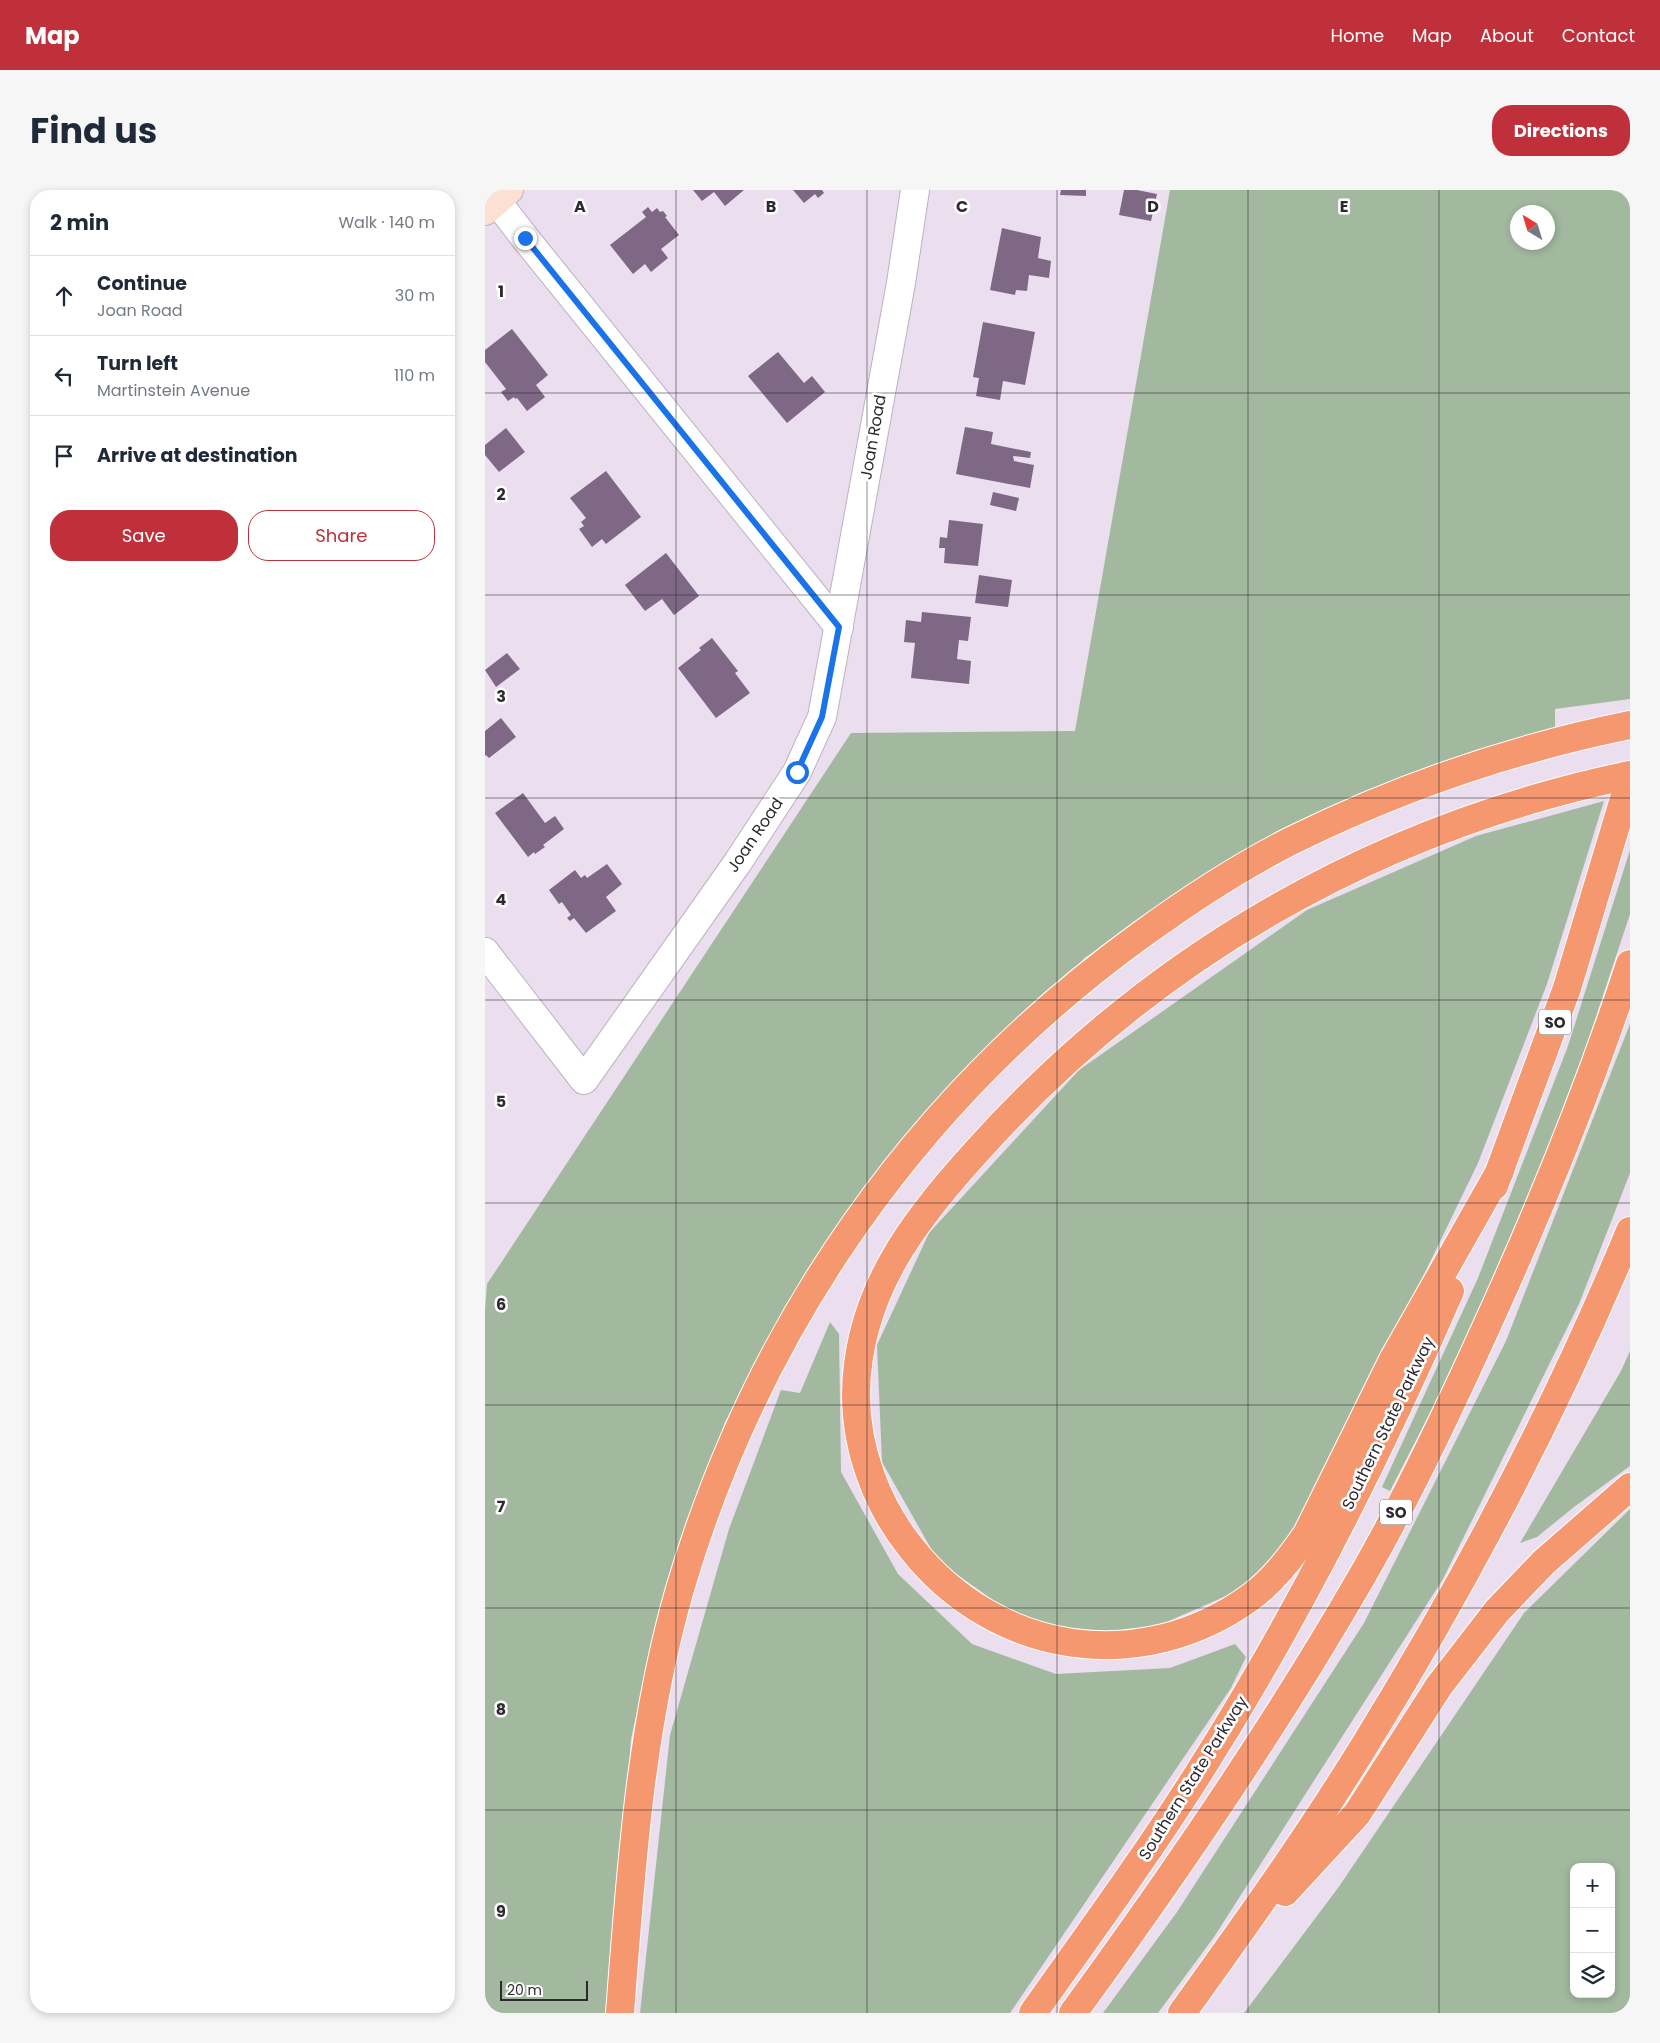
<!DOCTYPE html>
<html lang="en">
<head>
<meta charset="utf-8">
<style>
  body { margin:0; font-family:Poppins,sans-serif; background:#f6f6f7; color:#1f2937 }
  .controls { position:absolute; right:15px; bottom:15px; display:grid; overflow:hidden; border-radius:10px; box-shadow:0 2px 8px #0003 }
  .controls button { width:45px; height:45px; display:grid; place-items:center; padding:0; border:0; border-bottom:1px solid #e0e1e3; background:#fff; color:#1f2937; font:25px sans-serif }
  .compass { position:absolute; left:1025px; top:15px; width:45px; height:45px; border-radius:50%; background:#fff; box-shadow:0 2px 8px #0003; rotate:322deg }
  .scale { position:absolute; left:15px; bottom:12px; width:88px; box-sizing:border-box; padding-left:5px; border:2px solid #2d292f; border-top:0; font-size:14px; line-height:18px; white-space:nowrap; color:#2d292f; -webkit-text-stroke:4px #fff; paint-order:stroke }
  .stop { position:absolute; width:15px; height:15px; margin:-11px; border:4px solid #1a73e8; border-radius:50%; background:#fff }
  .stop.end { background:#1a73e8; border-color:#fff; box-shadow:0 1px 5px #0008 }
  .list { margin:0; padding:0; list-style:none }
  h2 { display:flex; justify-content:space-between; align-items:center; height:65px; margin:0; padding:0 20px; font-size:21px }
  h2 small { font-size:16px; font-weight:400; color:#747a83 }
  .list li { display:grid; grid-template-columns:32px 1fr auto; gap:15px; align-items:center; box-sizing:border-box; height:80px; padding:0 20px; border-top:1px solid #e0e1e3 }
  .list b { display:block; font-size:19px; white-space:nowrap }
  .list p { margin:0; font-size:16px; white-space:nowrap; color:#747a83 }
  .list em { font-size:16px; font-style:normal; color:#747a83 }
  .actions { display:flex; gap:10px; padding:15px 20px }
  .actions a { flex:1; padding:11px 0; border:1px solid #c0303a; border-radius:20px; text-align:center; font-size:18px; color:#c0303a }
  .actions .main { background:#c0303a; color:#fff }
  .icon { flex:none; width:28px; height:28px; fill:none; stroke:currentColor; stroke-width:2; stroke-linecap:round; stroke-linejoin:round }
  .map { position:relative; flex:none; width:1145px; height:1823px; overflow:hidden; border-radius:20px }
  header { display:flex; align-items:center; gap:30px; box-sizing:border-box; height:70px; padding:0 25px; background:#c0303a; color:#fff }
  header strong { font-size:24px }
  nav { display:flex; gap:28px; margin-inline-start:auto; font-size:18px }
  .intro { display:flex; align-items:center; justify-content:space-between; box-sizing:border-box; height:120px; padding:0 30px }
  h1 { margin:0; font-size:35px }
  .button { padding:12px 22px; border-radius:20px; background:#c0303a; color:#fff; font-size:18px; font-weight:700 }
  main { display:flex; gap:30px; padding:0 30px }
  aside { flex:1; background:#fff; border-radius:20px; box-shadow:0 2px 8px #0003 }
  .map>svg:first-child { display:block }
  .green { fill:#a2b99f; fill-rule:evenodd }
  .building { fill:#7e6886 }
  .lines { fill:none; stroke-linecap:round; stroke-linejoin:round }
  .minor-casing { stroke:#bdb1c1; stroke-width:30 }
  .secondary-casing { stroke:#bdb1c1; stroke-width:30 }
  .motorway-casing { stroke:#fff; stroke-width:30 }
  .minor { stroke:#fff; stroke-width:28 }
  .secondary { stroke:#fce0d4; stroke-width:28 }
  .motorway { stroke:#f6986f; stroke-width:28 }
  .route { stroke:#1a73e8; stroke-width:6 }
  .grid { fill:none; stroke:#2d292f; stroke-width:1; stroke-opacity:0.55 }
  .labels { text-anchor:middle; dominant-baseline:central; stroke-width:5; stroke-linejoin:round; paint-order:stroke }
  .shield { fill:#fff; stroke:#6c696d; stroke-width:1 }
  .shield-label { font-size:15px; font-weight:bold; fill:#2d292f }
  .street-label { font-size:16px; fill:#2d292f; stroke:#fff }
  .grid-label { font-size:16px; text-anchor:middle; font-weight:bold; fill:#2d292f; stroke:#fff; stroke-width:5; stroke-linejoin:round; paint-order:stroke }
</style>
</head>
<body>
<header>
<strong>Map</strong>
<nav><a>Home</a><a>Map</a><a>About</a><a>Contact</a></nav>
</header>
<div class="intro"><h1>Find us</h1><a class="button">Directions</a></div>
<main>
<aside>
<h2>2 min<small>Walk · 140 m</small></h2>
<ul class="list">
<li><svg class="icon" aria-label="ahead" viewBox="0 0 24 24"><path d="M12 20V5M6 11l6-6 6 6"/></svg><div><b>Continue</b><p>Joan Road</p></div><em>30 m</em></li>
<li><svg class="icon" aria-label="left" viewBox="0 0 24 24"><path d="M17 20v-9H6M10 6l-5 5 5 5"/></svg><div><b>Turn left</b><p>Martinstein Avenue</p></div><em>110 m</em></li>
<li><svg class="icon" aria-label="arrive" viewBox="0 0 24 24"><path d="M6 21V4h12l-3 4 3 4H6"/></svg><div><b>Arrive at destination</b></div></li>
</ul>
<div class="actions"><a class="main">Save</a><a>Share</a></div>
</aside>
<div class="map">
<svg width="1145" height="1823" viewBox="0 0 1145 1823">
  <rect width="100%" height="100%" fill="#ebdeef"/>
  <!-- green -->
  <g class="green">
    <path d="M685,0H1145V509L1070,519V539L772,657L601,767L445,921L327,1076L240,1232L176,1414L146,1549L127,1823H0V1120L2,1094L366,543L590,541ZM1032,22H1062V52H1032Z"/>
    <path d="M1119,611L1062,794L993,973L812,1347L764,1396L654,1444L542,1434L453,1371L397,1272L392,1155L444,1043L594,880L822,720L991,646Z"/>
    <path d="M1145,660V724L1100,860L1010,1096L905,1301L897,1297L993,1088L1083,856Z"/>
    <path d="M1145,834V983L1094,1114L958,1389L729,1747L673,1823H618L692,1722L879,1433L1021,1151Z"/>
    <path d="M345,1132L354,1144L356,1282L413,1384L487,1454L571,1484L685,1478L750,1454L761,1467L746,1498L525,1823H155L185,1545L244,1339L296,1200L315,1203Z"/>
    <path d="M1145,1161V1276L1089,1317L1052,1347L1035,1353L1136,1181Z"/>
    <path d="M1145,1319V1823H759L853,1698L1039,1423ZM1089,1677H1126V1804H1089Z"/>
  </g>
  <!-- building -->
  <g class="building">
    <path d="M208,0H259L240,16L229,2L217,11Z"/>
    <path d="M308,0H337L339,3L333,8L330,4L319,13Z"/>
    <path d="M576,0H601V6L575,5Z"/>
    <path d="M639,0H652L672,4L666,31L634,25Z"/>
    <path d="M163,17L167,22L172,18L175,22L178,21L182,26L180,27L194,45L176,59L183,68L166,82L160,74L148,84L125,55L161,27L157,22Z"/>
    <path d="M517,38L556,47L553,68L566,71L564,88L544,85L542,101L531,100L530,105L505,100Z"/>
    <path d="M498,132L550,142L540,195L518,191L515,210L491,206L494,188L488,187Z"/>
    <path d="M27,139L63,185L51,195L60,207L42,221L32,208L30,209L29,207L23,211L16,202L21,199L0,172V160Z"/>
    <path d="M293,162L319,193L327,186L340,202L302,233L263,186Z"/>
    <path d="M480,237L508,242L506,254L546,262L545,268L528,266L529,271L549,275L545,298L471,284Z"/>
    <path d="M21,238L40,262L14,282L0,265V255Z"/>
    <path d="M121,281L156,327L121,354L117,349L107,357L94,339L99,336L96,332L101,328L85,308Z"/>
    <path d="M508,302L534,308L531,321L505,315Z"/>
    <path d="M464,330L498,334L493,376L459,373L460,358H454L455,347L462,348Z"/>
    <path d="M181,363L214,406L189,425L177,409L160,421L140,395Z"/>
    <path d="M494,385L527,390L523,417L490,413Z"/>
    <path d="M437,422L486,427L483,451L474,450L472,469L486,471L484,494L426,488L430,453L419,452L421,430L436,432Z"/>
    <path d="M227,448L253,481L250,483L265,503L231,528L193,478L216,460L214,458Z"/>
    <path d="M22,463L35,479L11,497L0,480Z"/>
    <path d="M16,528L31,547L4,568L1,565L0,566V541Z"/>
    <path d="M38,603L60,633L70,626L79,639L58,655L60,657L50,664L49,662L43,667L10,623Z"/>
    <path d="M122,674L137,694L121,707L131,721L101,743L89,728L85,731L82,728L86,725L77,712L74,714L64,700L90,680L96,688L100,685L102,688Z"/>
  </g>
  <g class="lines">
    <!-- minor casing -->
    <g class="minor-casing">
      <g id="minor">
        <path d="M3,0L40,48L354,437"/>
        <path d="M0,762L99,890L253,672L312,582L337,527L416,93L430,0"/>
      </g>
    </g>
    <!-- secondary casing -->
    <g class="secondary-casing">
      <path id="secondary" d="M0,21L24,0"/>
    </g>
    <!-- motorway casing -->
    <g class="motorway-casing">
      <g id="motorway">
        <path d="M1015,981L908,1170L822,1344C806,1367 789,1390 766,1407C656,1487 511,1465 427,1359C392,1316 371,1260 371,1204C372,1104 428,1031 492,961C666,767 890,638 1145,585"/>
        <path d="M1009,996L1082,798L1145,589"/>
        <path d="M800,1702L872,1624L954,1496L1012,1421L1059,1372L1145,1297"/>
        <path d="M135,1823C146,1680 155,1537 195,1399C273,1134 432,907 656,745C704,710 754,677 808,650C916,597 1026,559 1145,535"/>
        <path d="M548,1823C604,1744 661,1666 713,1584C810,1431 893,1267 965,1101"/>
        <path d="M588,1823C691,1682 789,1539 876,1388C920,1312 958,1232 994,1153C1051,1029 1103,903 1145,774"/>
        <path d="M697,1823C761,1734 824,1646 881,1553C982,1389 1072,1218 1145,1041"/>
      </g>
    </g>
    <!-- minor -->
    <use href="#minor" class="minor"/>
    <!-- secondary -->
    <use href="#secondary" class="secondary"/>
    <!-- motorway -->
    <use href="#motorway" class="motorway"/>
  </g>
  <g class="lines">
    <!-- route -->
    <path class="route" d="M40,48L354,437L337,527L312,582"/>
  </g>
  <!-- grid -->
  <path class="grid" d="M191,0V1823M382,0V1823M572,0V1823M763,0V1823M954,0V1823M0,203H1145M0,405H1145M0,608H1145M0,810H1145M0,1013H1145M0,1215H1145M0,1418H1145M0,1620H1145"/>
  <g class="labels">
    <!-- shield labels -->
    <g class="shield">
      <rect x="1054" y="819.5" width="32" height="25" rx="4"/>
      <rect x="895" y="1309.5" width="32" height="25" rx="4"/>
    </g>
    <g class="shield-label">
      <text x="1070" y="832">SO</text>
      <text x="911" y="1322">SO</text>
    </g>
    <!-- street labels -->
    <g class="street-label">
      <text transform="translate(388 247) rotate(-80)">Joan Road</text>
      <text transform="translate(270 645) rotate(-56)">Joan Road</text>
      <text transform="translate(903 1233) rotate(-64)">Southern State Parkway</text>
      <text transform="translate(708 1588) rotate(-58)">Southern State Parkway</text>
    </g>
  </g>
  <g class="grid-label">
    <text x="95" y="22">A</text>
    <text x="286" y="22">B</text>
    <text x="477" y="22">C</text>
    <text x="668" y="22">D</text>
    <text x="859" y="22">E</text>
    <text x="16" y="107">1</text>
    <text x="16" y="310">2</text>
    <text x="16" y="512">3</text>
    <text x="16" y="715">4</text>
    <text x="16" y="917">5</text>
    <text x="16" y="1120">6</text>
    <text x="16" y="1322">7</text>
    <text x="16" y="1525">8</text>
    <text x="16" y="1727">9</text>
  </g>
</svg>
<div class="controls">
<button>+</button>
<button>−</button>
<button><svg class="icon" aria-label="layers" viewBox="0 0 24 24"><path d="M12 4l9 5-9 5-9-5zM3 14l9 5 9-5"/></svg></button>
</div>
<svg class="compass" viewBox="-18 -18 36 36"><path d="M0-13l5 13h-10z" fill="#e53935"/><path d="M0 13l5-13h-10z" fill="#747a83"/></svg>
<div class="scale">20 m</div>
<div class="stop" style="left:312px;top:582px"></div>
<div class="stop end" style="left:40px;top:48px"></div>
</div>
</main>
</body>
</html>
